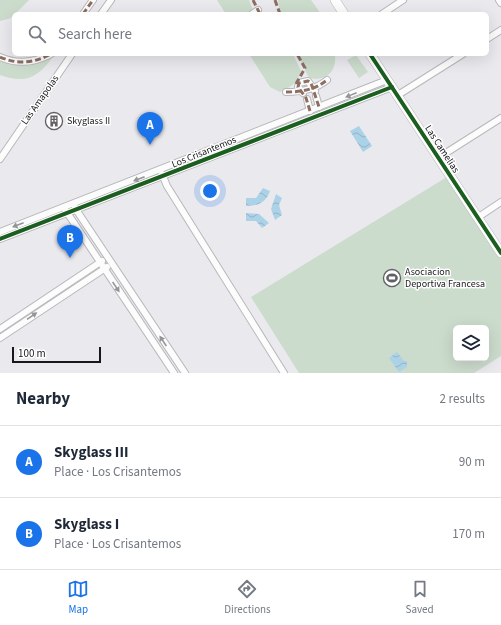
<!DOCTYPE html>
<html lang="en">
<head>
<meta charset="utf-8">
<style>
  body { margin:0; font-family:"Source Sans 3",sans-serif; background:#f2f2f3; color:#1f2937 }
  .controls { position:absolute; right:12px; bottom:12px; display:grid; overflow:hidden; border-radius:6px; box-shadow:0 4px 16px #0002 }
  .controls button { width:36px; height:36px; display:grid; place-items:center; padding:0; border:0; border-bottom:1px solid #e0e1e3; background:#fff; color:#1f2937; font:20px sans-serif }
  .scale { position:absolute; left:12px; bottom:10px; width:89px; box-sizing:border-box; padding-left:4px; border:2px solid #18171b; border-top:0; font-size:11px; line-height:14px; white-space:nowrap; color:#18171b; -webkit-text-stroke:3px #fff; paint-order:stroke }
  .you { position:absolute; left:210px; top:191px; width:14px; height:14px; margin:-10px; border:3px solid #fff; border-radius:50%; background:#1a73e8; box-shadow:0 0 0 6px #1a73e833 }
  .badge { display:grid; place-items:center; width:26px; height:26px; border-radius:50%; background:#1a73e8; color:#fff; font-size:13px; font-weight:700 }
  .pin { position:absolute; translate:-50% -33px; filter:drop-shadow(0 1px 2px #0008) }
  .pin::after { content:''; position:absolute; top:21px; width:14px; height:12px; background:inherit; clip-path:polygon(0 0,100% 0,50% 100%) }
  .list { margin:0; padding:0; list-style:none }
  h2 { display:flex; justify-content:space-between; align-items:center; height:52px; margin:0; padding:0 16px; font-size:17px }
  h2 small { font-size:13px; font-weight:400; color:#747a83 }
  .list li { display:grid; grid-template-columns:26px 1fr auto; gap:12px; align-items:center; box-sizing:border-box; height:72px; padding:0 16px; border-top:1px solid #e0e1e3 }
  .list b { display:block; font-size:15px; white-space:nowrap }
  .list p { margin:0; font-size:13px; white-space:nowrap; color:#747a83 }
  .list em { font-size:13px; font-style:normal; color:#747a83 }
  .icon { flex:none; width:22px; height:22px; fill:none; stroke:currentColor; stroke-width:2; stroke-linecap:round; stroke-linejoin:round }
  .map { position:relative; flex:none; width:501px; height:373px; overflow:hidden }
  .search { position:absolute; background:#fff; box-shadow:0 4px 16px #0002; left:12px; right:12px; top:12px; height:44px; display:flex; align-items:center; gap:10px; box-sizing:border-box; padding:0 14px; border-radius:6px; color:#747a83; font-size:15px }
  .sheet { height:196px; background:#fff }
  nav { display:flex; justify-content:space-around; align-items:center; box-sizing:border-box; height:56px; border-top:1px solid #e0e1e3; background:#fff; font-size:11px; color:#747a83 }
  nav a { display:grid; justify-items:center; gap:2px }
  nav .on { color:#1a73e8 }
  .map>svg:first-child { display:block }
  .green { fill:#cbdbcc; fill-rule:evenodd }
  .water { fill:url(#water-waves) }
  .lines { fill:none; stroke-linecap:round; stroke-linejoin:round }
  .street-casing { stroke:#b8b8bb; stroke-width:8 }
  .secondary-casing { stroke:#b8b8bb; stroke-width:10 }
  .street { stroke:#fcfcfc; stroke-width:6 }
  .secondary { stroke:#fcfcfc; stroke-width:9 }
  .quiet { stroke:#8d6e63; stroke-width:3; stroke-dasharray:6 3; stroke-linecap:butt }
  .cycleway-casing { stroke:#fff; stroke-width:6 }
  .cycleway { stroke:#1b5e20; stroke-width:4 }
  .oneway { fill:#959597 }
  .labels { text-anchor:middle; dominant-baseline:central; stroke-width:3; stroke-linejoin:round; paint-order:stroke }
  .street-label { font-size:10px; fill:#18171b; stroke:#fff }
  .poi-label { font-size:10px; fill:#18171b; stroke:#fff; text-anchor:start }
</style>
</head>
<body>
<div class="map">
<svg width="501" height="373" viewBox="0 0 501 373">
  <defs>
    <pattern id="water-waves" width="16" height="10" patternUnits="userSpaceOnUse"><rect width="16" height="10" fill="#acd2e7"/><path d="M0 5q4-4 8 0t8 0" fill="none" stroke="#93b4c6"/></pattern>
  </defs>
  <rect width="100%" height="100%" fill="#eae9ee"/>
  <!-- green -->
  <g class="green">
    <path d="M0,0H29L11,18L0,21Z"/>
    <path d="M217,0H249L253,10L247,14H226Z"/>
    <path d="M278,0H311L321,14H280Z"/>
    <path d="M55,54C39,76 28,85 0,75V58L11,63Z"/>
    <path d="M249,54H293L301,71C297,83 291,87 280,92L270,87Z"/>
    <path d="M297,54H335C337,71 326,82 309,78Z"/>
    <path d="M356,55L368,72L359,78L347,60Z"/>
    <path d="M447,177L501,259V356L474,373H299L251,297ZM456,328H486V358H456Z"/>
  </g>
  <!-- water -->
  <g class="water">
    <path d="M359,126L372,146L363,152L350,131Z"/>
    <path d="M263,188L270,191C266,203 257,206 246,206V198H256Z"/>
    <path d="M276,194L282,198L279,205L282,215L275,220L271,209Z"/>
    <path d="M246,213L259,214L269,223L262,228L256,221H246Z"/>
    <path d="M397,352L404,361H407V367L399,372L389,358Z"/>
  </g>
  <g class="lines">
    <!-- street casing -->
    <g class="street-casing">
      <g id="street">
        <path d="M499,0L501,3"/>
        <path d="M83,14L93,0"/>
        <path d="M101,14L111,0"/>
        <path d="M252,14L258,10"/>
        <path d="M382,14L403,0"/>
        <path d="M487,39L501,30"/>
        <path d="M0,57C18,65 34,63 51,54"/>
        <path d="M286,92C301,92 315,90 327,80"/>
        <path d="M303,93L298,87L299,83L308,81L315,91"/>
        <path d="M398,95L463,54"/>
        <path d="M316,96L319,107"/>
        <path d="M307,99L310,111"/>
        <path d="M438,158L501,118"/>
        <path d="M0,159L72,54"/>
        <path d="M162,174L167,186L284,373"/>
        <path d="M75,208L185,373"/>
        <path d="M66,211L174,373"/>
        <path d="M477,218L501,202"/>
        <path d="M0,232L387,80"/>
        <path d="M0,239L392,87"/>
        <path d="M0,329L102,261"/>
        <path d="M0,338L107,267"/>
      </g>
    </g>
    <!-- secondary casing -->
    <g class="secondary-casing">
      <g id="secondary">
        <path d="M335,0L344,14"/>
        <path d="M370,54L501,253"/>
      </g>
    </g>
    <!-- street -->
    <use href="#street" class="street"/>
    <!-- secondary -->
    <use href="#secondary" class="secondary"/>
    <!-- quiet -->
    <g class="quiet">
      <path d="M253,0L260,14"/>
      <path d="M275,0L280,14"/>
      <path d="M83,14L93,0"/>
      <path d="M0,57C18,65 34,63 51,54"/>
      <path d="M296,84L305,68L297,54"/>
      <path d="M286,92C301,92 315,90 327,80"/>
      <path d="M310,111L306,98L298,87L299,83L308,81L311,83L319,107"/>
    </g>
    <!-- cycleway casing -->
    <g class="cycleway-casing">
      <g id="cycleway">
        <path d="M370,54L501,253"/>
        <path d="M0,239L392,87"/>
      </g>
    </g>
    <!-- cycleway -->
    <use href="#cycleway" class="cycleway"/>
  </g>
  <!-- one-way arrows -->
  <defs><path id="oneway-solid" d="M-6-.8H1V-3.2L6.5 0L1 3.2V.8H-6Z"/></defs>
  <g class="oneway">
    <use href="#oneway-solid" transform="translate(351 95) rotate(158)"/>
    <use href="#oneway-solid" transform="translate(139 179) rotate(159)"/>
    <use href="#oneway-solid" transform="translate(18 225) rotate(159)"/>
    <use href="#oneway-solid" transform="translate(116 287) rotate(56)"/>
    <use href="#oneway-solid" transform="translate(32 316) rotate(-34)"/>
    <use href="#oneway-solid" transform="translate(163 341) rotate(-124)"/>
  </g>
  <!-- icons -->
  <defs>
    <g id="building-ring" transform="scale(0.9)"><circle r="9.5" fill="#fff" stroke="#626065" stroke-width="1.5"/><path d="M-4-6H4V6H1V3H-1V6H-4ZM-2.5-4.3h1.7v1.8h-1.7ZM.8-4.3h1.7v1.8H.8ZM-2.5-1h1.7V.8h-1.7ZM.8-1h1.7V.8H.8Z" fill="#626065"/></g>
    <g id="stadium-ring" transform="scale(0.9)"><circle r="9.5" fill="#fff" stroke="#626065" stroke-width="1.5"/><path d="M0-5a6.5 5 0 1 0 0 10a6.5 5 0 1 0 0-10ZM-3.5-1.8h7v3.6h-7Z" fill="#626065"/></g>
  </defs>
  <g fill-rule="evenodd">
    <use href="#building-ring" x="54" y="121"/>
    <use href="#stadium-ring" x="392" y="278"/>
  </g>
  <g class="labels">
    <!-- street labels -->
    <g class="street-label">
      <text transform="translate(40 100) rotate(-55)">Las Amapolas</text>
      <text transform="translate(442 149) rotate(57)">Las Camelias</text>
      <text transform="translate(204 152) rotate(-22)">Los Crisantemos</text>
    </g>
    <!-- poi labels -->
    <g class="poi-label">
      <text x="67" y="121">Skyglass II</text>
      <text x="405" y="272">Asociacion<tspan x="405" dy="12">Deportiva Francesa</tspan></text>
    </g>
  </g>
</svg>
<div class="controls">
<button><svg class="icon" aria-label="layers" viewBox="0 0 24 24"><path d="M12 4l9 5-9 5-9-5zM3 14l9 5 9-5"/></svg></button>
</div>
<div class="scale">100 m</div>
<div class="you"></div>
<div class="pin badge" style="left:150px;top:145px">A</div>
<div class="pin badge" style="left:70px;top:258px">B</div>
<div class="search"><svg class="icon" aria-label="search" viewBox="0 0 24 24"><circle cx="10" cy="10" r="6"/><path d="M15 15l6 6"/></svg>Search here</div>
</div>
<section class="sheet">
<h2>Nearby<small>2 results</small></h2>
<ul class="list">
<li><span class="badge">A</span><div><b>Skyglass III</b><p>Place · Los Crisantemos</p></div><em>90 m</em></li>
<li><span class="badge">B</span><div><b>Skyglass I</b><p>Place · Los Crisantemos</p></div><em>170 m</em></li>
</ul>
</section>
<nav>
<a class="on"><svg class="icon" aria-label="map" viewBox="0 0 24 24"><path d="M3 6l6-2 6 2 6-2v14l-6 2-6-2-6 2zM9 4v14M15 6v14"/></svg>Map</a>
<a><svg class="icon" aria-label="directions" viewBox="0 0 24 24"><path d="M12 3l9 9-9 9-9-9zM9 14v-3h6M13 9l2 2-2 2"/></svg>Directions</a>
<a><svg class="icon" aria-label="saved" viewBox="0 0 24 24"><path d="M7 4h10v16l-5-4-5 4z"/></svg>Saved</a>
</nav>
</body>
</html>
